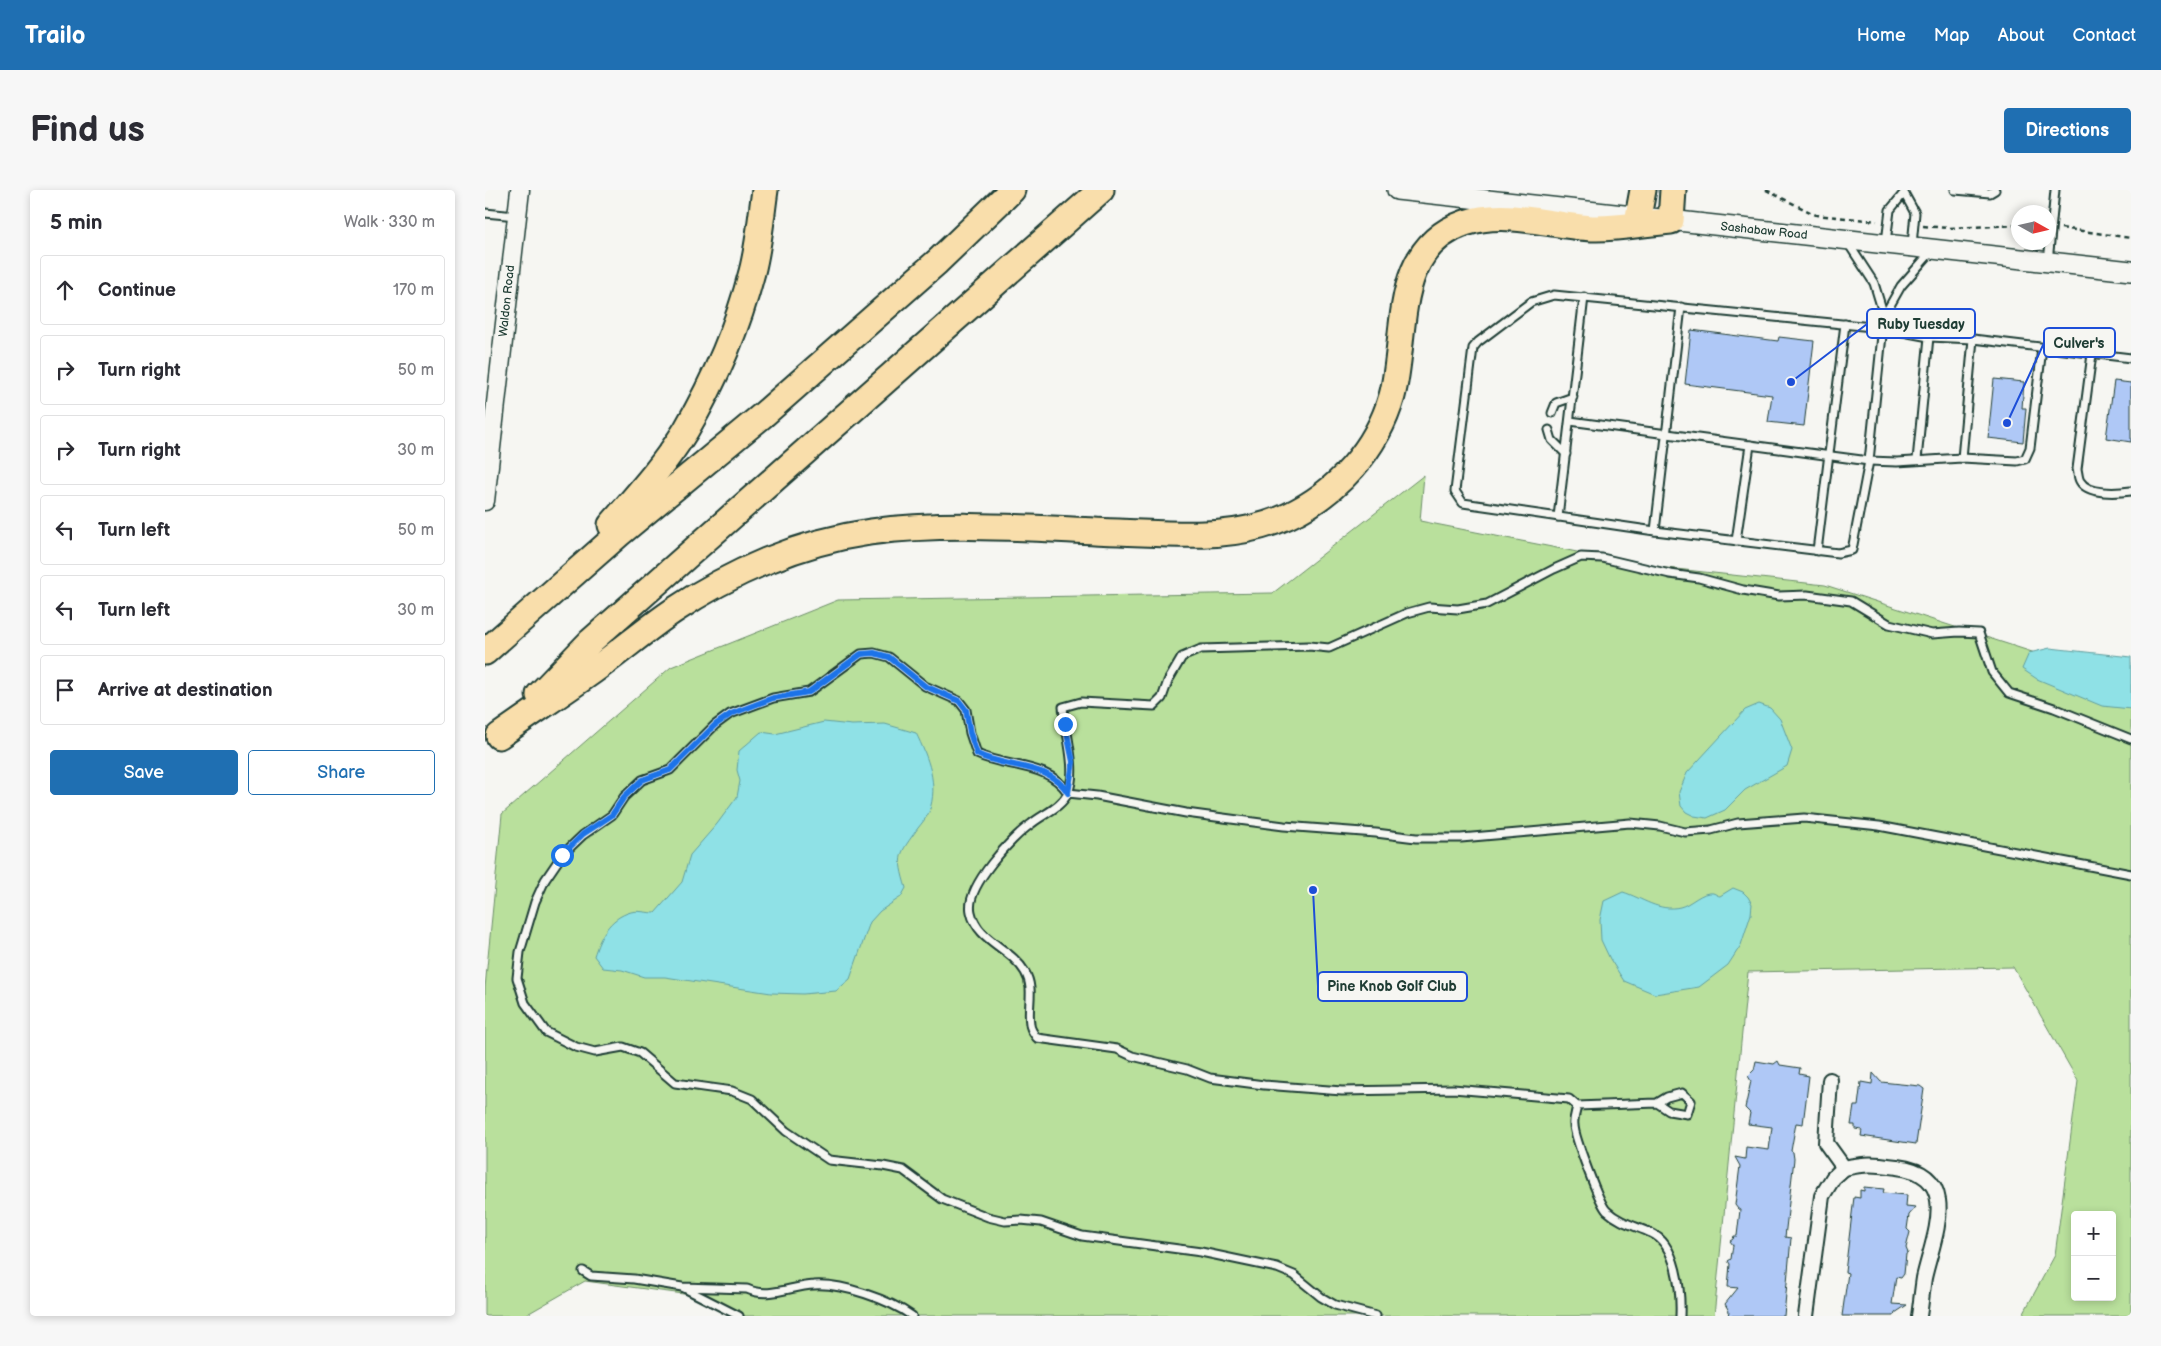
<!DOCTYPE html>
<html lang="en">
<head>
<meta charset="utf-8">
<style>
  body { margin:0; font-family:"Balsamiq Sans",sans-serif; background:#f7f7f7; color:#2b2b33 }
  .controls { position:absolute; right:15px; bottom:15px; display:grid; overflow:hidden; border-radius:5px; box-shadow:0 2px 8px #0003 }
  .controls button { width:45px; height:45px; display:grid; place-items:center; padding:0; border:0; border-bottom:1px solid #e1e1e2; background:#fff; color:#2b2b33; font:25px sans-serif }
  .compass { position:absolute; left:1526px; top:15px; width:45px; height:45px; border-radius:50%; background:#fff; box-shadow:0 2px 8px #0003; rotate:98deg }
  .stop { position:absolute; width:15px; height:15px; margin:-11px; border:4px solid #1a73e8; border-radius:50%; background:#fff }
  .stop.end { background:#1a73e8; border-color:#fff; box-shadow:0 1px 5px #0008 }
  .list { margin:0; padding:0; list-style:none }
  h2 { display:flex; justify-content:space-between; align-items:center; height:65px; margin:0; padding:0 20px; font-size:21px }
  h2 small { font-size:16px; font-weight:400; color:#7c7c81 }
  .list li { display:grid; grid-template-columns:32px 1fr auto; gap:15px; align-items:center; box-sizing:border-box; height:70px; margin:0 10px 10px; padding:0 10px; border:1px solid #e1e1e2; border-radius:5px }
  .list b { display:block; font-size:19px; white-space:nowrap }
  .list em { font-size:16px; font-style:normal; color:#7c7c81 }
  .actions { display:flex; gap:10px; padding:15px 20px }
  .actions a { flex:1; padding:11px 0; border:1px solid #1f6fb2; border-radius:5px; text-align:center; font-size:18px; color:#1f6fb2 }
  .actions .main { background:#1f6fb2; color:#fff }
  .icon { flex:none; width:28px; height:28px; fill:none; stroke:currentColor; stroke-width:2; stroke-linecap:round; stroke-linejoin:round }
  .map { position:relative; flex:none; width:1646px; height:1126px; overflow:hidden; border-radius:5px }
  header { display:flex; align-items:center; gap:30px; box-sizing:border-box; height:70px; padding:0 25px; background:#1f6fb2; color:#fff }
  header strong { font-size:24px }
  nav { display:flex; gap:28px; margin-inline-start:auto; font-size:18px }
  .intro { display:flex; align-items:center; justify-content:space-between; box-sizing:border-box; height:120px; padding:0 30px }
  h1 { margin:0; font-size:35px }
  .button { padding:12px 22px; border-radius:5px; background:#1f6fb2; color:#fff; font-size:18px; font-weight:700 }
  main { display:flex; gap:30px; padding:0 30px }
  aside { flex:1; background:#fff; border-radius:5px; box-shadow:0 2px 8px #0003 }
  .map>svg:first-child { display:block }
  .green { fill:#b9e09c; stroke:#6c8e68; fill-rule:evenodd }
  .water { fill:#8fe1e6; stroke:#629f9f }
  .building { fill:#afc8f6; stroke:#1f3d34 }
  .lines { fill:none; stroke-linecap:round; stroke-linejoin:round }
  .service-casing { stroke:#1f3d34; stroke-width:11 }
  .minor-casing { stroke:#1f3d34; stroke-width:18 }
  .tertiary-casing { stroke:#1f3d34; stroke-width:21 }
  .secondary-casing { stroke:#1f3d34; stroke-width:22 }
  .motorway-casing { stroke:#1f3d34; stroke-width:29 }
  .path { stroke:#1f3d34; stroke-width:2.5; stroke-dasharray:5 4; stroke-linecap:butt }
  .service { stroke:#f6f6f2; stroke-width:7 }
  .minor { stroke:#f6f6f2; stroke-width:14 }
  .tertiary { stroke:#f6f6f2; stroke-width:18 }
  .secondary { stroke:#f6f6f2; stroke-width:19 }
  .motorway { stroke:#f9deab; stroke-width:25 }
  .route { stroke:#1a73e8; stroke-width:6 }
  .labels { text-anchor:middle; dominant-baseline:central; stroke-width:5; stroke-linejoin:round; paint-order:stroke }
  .street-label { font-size:12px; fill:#1f3d34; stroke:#f6f6f2 }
  .leader { fill:none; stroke:#1d4ed8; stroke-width:2 }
  .callout-dot { fill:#1d4ed8; stroke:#f6f6f2; stroke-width:2 }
  .callout { fill:#f6f6f2; stroke:#1d4ed8; stroke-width:2 }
  .callout-label { font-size:14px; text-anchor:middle; font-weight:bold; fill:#1f3d34 }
</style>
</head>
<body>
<header>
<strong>Trailo</strong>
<nav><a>Home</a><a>Map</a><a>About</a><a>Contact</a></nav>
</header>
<div class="intro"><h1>Find us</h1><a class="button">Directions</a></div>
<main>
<aside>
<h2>5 min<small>Walk · 330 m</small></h2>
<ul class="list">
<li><svg class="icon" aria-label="ahead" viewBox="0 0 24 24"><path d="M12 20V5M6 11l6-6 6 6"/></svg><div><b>Continue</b></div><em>170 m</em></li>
<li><svg class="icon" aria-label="right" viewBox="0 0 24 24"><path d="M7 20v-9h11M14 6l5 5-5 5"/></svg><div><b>Turn right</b></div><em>50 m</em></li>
<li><svg class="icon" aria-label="right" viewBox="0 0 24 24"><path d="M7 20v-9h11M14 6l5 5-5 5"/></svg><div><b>Turn right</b></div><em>30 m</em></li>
<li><svg class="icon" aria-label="left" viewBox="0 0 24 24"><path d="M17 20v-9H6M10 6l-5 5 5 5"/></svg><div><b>Turn left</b></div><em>50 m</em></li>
<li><svg class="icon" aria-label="left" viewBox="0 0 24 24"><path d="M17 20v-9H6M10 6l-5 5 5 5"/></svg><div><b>Turn left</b></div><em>30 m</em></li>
<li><svg class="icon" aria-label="arrive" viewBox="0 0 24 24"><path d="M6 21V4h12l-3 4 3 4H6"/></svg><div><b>Arrive at destination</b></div></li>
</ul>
<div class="actions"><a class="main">Save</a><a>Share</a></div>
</aside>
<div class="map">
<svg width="1646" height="1126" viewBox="0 0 1646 1126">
  <rect width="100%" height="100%" fill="#f6f6f2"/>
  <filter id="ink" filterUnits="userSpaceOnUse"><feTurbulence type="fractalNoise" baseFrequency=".02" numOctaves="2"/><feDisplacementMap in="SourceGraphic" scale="10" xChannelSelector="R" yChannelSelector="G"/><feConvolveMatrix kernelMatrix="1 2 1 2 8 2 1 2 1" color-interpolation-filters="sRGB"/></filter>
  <g filter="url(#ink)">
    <!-- green -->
    <path class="green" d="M939,285L935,331L1163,376L1340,395L1646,494V1126H1537L1570,1065L1593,891L1528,777L1263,782L1229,1126H244L206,1105L100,1091L39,1126H0V798L17,624L186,477L353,410L788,403ZM1590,1025H1627V1107H1590Z"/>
    <!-- water -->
    <g class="water">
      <path d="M1565,458L1646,467V519L1617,516L1552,489L1537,479L1544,463Z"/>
      <path d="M1274,514L1285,518L1295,529L1307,560L1302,576L1260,600L1240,620L1222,628L1209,626L1201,622L1196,616L1194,602L1202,583L1260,520Z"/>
      <path d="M339,532L367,535L400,534L431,543C443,568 454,594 444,622C442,627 437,633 433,638C414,665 411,665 421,698L416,707L395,721L385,732L365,789L351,801L318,804L286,803L180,787H159L137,780L118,778L109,766C115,747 124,728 146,722C153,720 163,723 170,723L197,692L205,665L232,634L252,607L255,591L252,580L254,561L276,542L290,544Z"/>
      <path d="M1248,698L1258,702L1263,707L1267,714L1266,724L1256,755L1243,775L1214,797L1170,804L1139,791L1125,769L1116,750L1115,730L1119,711L1138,702C1157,708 1174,722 1195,717C1205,715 1217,701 1228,703C1231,704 1233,706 1235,706Z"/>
    </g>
    <!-- building -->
    <g class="building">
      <path d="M1206,140L1293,151L1294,147L1329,151L1319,236L1283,232L1287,205L1200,194Z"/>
      <path d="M1509,189L1539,192L1537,218H1541L1538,252L1503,248Z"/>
      <path d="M1629,191L1646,193V252L1621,248Z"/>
      <path d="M1271,871L1289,874L1293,871L1295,875L1315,878L1314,884L1324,886L1318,934L1311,933L1306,961L1308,962L1309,969L1300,1047L1306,1048L1299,1126H1243L1244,1121L1240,1114L1253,1098L1243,1097L1245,1074L1243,1071L1246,1069L1248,1055L1245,1051L1248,1049L1249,1046H1252L1255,1020L1253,1019L1250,1015L1255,976L1250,967L1260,969L1261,957L1284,960L1287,937L1263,934L1265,923L1260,918L1266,891L1263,886L1269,880Z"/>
      <path d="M1388,883L1396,892L1435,896L1439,899L1431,954L1376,946L1377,940L1370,939V935H1366L1369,916H1373L1376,892L1387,894Z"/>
      <path d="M1379,997L1399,999L1398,1003L1422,1005L1421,1016L1431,1017L1424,1025L1422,1039L1425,1042L1421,1058L1423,1063L1421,1064L1419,1084L1416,1088L1411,1087L1407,1114L1422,1115L1410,1123L1409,1126H1357L1363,1083L1360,1082L1369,1007L1375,1008V1000L1379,1001Z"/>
    </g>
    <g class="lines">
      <!-- service casing -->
      <g class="service-casing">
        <g id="service">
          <path d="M1470,0L1505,3L1510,0"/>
          <path d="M0,23L32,26"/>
          <path d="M1401,52L1405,20L1419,3L1430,23L1427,55"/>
          <path d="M1363,53L1389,93L1399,126"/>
          <path d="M1563,72L1570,0"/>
          <path d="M1196,117L1170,341L1353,363L1367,360L1384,271L1399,126L1416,96L1446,62"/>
          <path d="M1607,164L1592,279C1593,282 1593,288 1595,291C1603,305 1632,303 1646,301"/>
          <path d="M1067,223L1071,213L1088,207"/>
          <path d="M1085,231L1384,271L1412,272L1477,268L1532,271L1540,269L1545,258L1557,158"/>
          <path d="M1064,240L1067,250L1081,264"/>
          <path d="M1477,268L1488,149"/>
          <path d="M1432,270L1444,147"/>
          <path d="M1073,327L1099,107"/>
          <path d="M1170,341L978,313L970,301L988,158L993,152L1046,112L1069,105L1397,138L1444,147L1488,149L1646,168"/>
          <path d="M1251,351L1265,255"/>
          <path d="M1332,361L1360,134"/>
          <path d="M583,603C564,572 520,578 492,564L485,543L481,520L474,511L440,496L404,467L389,463L376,464L324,502L288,508L245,524L230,535L185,580L157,590L139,607L127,625L98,645L77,665L60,690L50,712L35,762L32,788L40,813L61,842L91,857L110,862L138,857L155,863L190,893L247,901L267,909L301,941L344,970L398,976L418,980L457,1009L503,1027L520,1031L536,1030L556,1032L597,1046L716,1062L792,1078L809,1085L836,1107L850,1115L891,1126"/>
          <path d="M583,603L612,606L701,623L799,636L891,643L931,648H976L1145,633L1175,636L1200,642L1226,640L1253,633L1319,628L1394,636L1646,684"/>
          <path d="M1172,913L1182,907L1197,903L1206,911L1202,924L1184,921L1172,913L1092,916L1084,909L968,899L857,901L779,895L725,888L702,879L647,866L632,859L552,848C549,844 545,839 545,834C542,816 550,799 540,782C526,758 492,751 486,722C480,697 527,647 546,634C558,624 576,618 583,603C593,580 580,541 578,517L596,512L669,516L677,508L683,491L697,467L716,459L824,456L844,458L922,423L944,417L973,419L1002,414L1069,379L1096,367L1117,368L1185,384L1214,388L1258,400L1294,406L1322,405L1366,411L1404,434L1447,444L1474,442L1494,443L1507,482L1524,503L1569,518L1646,549"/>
          <path d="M1092,916C1091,922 1088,929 1089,935C1089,946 1115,1015 1122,1021C1135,1033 1151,1036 1166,1043C1192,1054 1196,1102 1195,1126"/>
          <path d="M98,1081L106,1086L149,1089L197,1097L262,1099C284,1109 306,1096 329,1095C357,1093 405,1110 427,1126"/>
          <path d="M199,1098L254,1126"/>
        </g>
      </g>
      <!-- minor casing -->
      <g class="minor-casing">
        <g id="minor">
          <path d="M1359,978C1382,973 1389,974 1412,977C1478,985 1448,1047 1439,1088C1437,1101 1436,1113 1434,1126"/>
          <path d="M1321,1126L1337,1006L1348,988L1359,978L1341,953L1345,890"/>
        </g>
      </g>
      <!-- tertiary casing -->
      <g class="tertiary-casing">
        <path id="tertiary" d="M0,311L35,0"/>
      </g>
      <!-- secondary casing -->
      <g class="secondary-casing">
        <path id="secondary" d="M912,0L1646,81"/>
      </g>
      <!-- motorway casing -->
      <g class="motorway-casing">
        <g id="motorway">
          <path d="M1153,27L1158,0"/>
          <path d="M126,335C152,305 180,274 201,240C229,192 253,136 267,82C274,55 276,28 280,0"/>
          <path d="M0,462L134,344L278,225L452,72L527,0"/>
          <path d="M54,505L106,451L616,0"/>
          <path d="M14,546C45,524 77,503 108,481C135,462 160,440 188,421C246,382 315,352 385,342C467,331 552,339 634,342C691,344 750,351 803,326C852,303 892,259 907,206C923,145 905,59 980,33C1021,19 1066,36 1107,38C1133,39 1160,33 1186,31L1188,0"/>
        </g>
      </g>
      <!-- path -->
      <g class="path">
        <path d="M1281,0L1331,25L1392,31"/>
        <path d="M1438,36L1463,38L1534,35"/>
        <path d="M1576,38L1646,48"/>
      </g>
      <!-- service -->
      <use href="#service" class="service"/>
      <!-- minor -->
      <use href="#minor" class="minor"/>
      <!-- tertiary -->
      <use href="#tertiary" class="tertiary"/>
      <!-- secondary -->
      <use href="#secondary" class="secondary"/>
      <!-- motorway -->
      <use href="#motorway" class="motorway"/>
    </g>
  </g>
  <g class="lines" filter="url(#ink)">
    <!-- route -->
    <path class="route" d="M77,665L98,644L127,625L139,607L157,590L185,580L230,535L246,524L288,508L324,502L376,464L389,463L404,467L440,496L474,511L481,520L485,543L492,564C521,579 564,572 583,603L588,572L580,534"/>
  </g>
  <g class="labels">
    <!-- street labels -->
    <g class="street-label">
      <text transform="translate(1279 41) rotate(6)">Sashabaw Road</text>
      <text transform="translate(22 111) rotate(-84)">Waldon Road</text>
    </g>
  </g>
  <!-- callouts -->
  <path class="leader" d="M1306 192L1382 134M1522 233L1559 153M828 700L833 796"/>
  <g class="callout-dot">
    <circle cx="1306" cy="192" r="5"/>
    <circle cx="1522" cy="233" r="5"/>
    <circle cx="828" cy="700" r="5"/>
  </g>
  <g class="callout">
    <rect x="1382" y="119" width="108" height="29" rx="5"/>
    <rect x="1559" y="138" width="71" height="29" rx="5"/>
    <rect x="833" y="782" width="149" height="29" rx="5"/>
  </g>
  <g class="callout-label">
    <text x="1436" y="139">Ruby Tuesday</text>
    <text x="1594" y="158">Culver's</text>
    <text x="907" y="801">Pine Knob Golf Club</text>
  </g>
</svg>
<div class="controls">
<button>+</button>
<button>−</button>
</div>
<svg class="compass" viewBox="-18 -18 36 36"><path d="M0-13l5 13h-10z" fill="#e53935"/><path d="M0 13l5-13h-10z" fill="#7c7c81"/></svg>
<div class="stop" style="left:77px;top:665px"></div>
<div class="stop end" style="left:580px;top:534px"></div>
</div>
</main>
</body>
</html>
